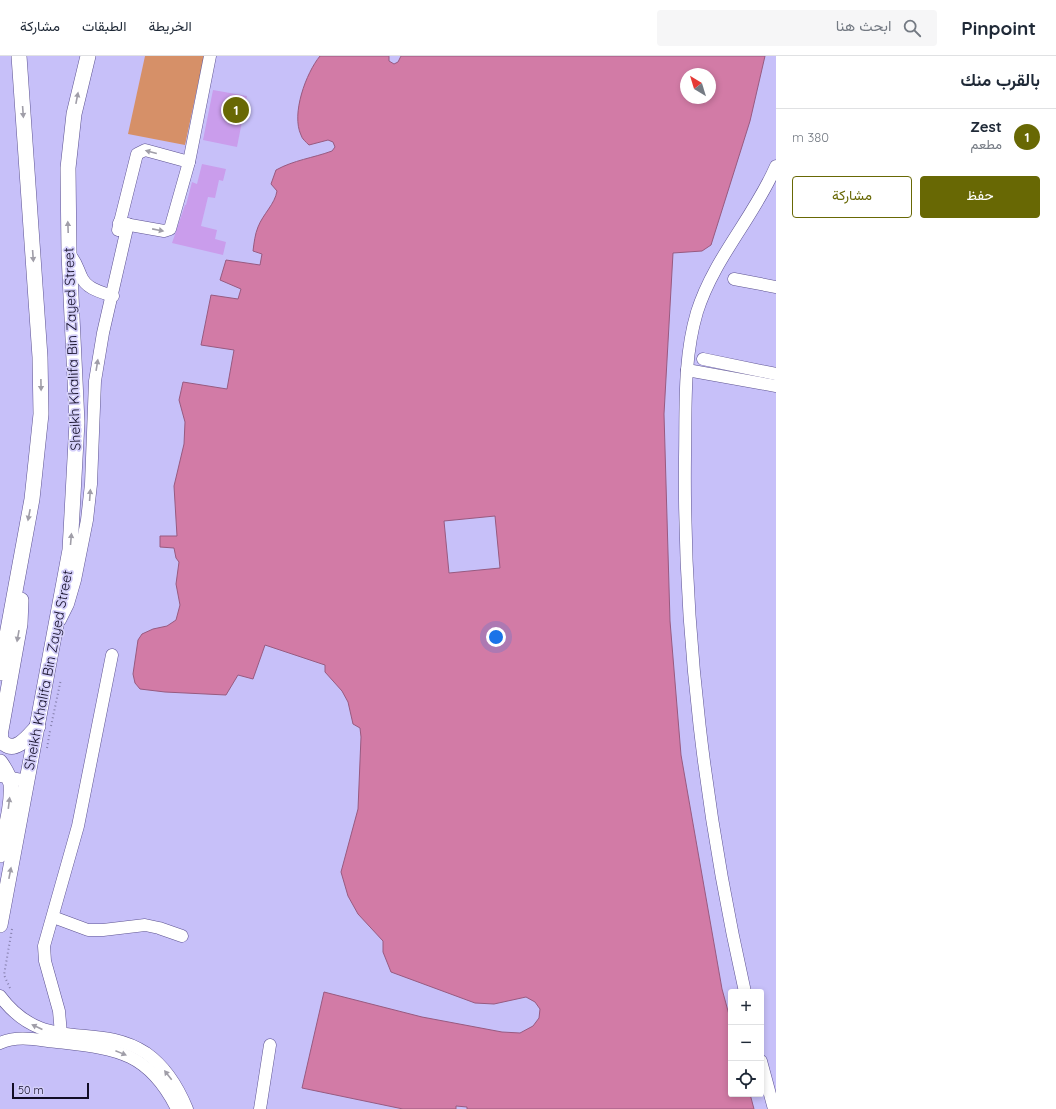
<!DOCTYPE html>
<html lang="ar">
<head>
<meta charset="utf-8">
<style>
  body { margin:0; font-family:Quicksand,Vazirmatn,sans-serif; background:#f6f6f7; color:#1f2937; direction:rtl }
  .controls { position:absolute; right:12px; bottom:12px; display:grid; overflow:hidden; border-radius:4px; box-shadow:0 2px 6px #0003 }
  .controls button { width:36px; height:36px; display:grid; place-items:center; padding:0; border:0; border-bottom:1px solid #e0e1e3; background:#fff; color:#1f2937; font:20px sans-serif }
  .compass { position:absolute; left:680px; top:12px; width:36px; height:36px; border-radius:50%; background:#fff; box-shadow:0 2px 6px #0003; rotate:322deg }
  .scale { position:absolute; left:12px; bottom:10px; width:77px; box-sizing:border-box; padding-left:4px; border:2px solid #120d26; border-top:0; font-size:11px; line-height:14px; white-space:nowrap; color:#120d26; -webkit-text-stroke:3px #d4cffa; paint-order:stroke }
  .you { position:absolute; left:496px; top:581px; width:14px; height:14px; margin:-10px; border:3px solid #fff; border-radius:50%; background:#1a73e8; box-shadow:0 0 0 6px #1a73e833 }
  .badge { display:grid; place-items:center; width:26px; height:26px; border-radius:50%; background:#686804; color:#fff; font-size:13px; font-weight:700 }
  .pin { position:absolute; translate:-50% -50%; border:2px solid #fff; box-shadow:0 1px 4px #0006 }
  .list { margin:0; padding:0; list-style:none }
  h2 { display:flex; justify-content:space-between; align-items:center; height:52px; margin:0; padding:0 16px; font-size:17px }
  h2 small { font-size:13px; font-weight:400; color:#747a83 }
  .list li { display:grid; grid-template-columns:26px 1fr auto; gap:12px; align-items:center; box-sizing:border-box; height:56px; padding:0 16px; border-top:1px solid #e0e1e3 }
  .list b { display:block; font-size:15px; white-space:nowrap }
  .list p { margin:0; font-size:13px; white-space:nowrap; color:#747a83 }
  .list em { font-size:13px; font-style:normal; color:#747a83 }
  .actions { display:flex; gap:8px; padding:12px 16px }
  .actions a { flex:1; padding:9px 0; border:1px solid #686804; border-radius:4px; text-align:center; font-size:14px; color:#686804 }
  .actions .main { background:#686804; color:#fff }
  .icon { flex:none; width:22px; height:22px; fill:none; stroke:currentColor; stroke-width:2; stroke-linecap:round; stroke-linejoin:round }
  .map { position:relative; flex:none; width:776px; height:1053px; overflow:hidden; direction:ltr }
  header { display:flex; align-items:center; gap:24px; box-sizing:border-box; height:56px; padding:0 20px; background:#fff; border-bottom:1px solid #e0e1e3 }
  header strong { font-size:19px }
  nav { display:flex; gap:22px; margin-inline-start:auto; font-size:14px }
  .search { width:280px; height:36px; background:#f6f6f7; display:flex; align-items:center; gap:10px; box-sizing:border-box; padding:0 14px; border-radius:4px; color:#747a83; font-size:15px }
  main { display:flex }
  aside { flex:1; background:#fff }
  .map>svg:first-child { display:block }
  .green { fill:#d69068 }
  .water { fill:#d27ba6; stroke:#985a80; fill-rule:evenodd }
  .building { fill:#ca9dec }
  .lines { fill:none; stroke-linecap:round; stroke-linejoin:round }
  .minor-casing { stroke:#5d5391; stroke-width:13 }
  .major-casing { stroke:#5d5391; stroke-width:16 }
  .path { stroke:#857fac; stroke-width:2; stroke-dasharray:1 3; stroke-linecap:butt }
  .minor { stroke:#fff; stroke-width:12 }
  .major { stroke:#fff; stroke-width:15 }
  .oneway { fill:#a09ea8 }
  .labels { text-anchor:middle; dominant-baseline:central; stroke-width:3.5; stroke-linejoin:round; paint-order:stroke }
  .street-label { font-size:14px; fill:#120d26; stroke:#d4cffa }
</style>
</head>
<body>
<header>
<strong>Pinpoint</strong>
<div class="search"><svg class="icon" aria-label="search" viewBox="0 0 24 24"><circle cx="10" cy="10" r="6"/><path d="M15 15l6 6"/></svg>ابحث هنا</div>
<nav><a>الخريطة</a><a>الطبقات</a><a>مشاركة</a></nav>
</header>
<main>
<aside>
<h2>بالقرب منك<small></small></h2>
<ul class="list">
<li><span class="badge">1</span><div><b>Zest</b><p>مطعم</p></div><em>380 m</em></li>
</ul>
<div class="actions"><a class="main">حفظ</a><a>مشاركة</a></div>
</aside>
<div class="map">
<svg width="776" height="1053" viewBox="0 0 776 1053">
  <rect width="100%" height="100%" fill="#c7c0f9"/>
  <!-- green -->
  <path class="green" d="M145,0H204L185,89L128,78Z"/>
  <!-- water -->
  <path class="water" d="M320,0H389V5L394,8L398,6L401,0H765L750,65L711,189L702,195L673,197L664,358L670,565L681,699L722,933L731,966V1038H750L754,1053H467V1051L456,1050V1053H403L302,1032L324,936L422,961L502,976L520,977L533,970L539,962L540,953L535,946L526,941L494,948L475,947L391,916L383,896V885L358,858L348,840L341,816L358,753L361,681L360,672L353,668L348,646L342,635L325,616V609L265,589L253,623L238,619L226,639L165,636L140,633L135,627L133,618L138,584L142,578L153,573L167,570L176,564L180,549L176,528L179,506L176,502L174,492L160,491V480H177L174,430L184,388L185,366L179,344L183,326L227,333L234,294L201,289L211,239L238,243L241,233L220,224L226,204L260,209L262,198L253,195C254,187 255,178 258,171C263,158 275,148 277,135L271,128L276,114C294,104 313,102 332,95L335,91L333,86L328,84L309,89C306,86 302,83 301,79C291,58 306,17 320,0ZM686,18H710V42H686ZM495,460L500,512L449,517L444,465Z"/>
  <!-- building -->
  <g class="building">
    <path d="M213,34L247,40L237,91L203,84Z"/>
    <path d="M202,108L226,113L223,125L219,124L215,142L208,141L201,170L217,174L215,183L226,186L223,199L172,187L185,149H186L192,126L197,128Z"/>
  </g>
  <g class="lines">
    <!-- minor casing -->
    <g class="minor-casing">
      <g id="minor">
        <path d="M119,167L164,175L170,173L189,106L210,0"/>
        <path d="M118,174L137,98L145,94L189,106"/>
        <path d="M69,198C76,205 77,211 81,220C86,233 101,236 113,240"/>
        <path d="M734,223L776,231"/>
        <path d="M703,303L776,318"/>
        <path d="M687,314L776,330"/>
        <path d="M60,564L68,548L75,524L87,464L91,428L95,325L103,277L128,168"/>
        <path d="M0,720L27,725"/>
        <path d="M53,861L88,874H103L145,869L159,872L182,880"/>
        <path d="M745,936C706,763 683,578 685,401C686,353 683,303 697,256C714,202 754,161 776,110"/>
        <path d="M0,940C45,1000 95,964 146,997C166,1011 178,1031 187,1053"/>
        <path d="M61,978L59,955L45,905L44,890L78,770L112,599"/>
        <path d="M0,987C18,979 38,984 57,986C116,993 148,995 177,1053"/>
        <path d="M761,1005L774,1053"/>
        <path d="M260,1053L270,989"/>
      </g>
    </g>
    <!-- major casing -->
    <g class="major-casing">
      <g id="major">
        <path d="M21,544L20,568L1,674C0,679 0,685 5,688C17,697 30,678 38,670"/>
        <path d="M0,617L32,443L41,358L40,301L19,0"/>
        <path d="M0,706C5,713 9,720 11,728C13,749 4,778 0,799"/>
        <path d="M0,869L70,494L77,366L69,198L68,112L74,58L88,0"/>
      </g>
    </g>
    <!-- path -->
    <g class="path">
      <path d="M51,670L61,623"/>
      <path d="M47,692L50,675"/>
      <path d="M10,932L4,919L12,873"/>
    </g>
    <!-- minor -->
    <use href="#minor" class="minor"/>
    <!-- major -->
    <use href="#major" class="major"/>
  </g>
  <!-- one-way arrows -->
  <defs><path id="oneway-solid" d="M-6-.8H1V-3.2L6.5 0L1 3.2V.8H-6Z"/></defs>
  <g class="oneway">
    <use href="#oneway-solid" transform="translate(77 42) rotate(-79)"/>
    <use href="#oneway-solid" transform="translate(23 56) rotate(86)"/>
    <use href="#oneway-solid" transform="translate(151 96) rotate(-165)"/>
    <use href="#oneway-solid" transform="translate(68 171) rotate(-92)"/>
    <use href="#oneway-solid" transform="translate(158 174) rotate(11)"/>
    <use href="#oneway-solid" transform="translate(33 200) rotate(86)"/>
    <use href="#oneway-solid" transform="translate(97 309) rotate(-81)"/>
    <use href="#oneway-solid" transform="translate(41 329) rotate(89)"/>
    <use href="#oneway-solid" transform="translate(90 439) rotate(-86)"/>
    <use href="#oneway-solid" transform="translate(29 459) rotate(101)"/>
    <use href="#oneway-solid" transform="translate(71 483) rotate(-85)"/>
    <use href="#oneway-solid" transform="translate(18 580) rotate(100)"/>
    <use href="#oneway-solid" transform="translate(9 747) rotate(-83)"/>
    <use href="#oneway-solid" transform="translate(10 817) rotate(-79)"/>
    <use href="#oneway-solid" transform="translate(37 971) rotate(-155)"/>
    <use href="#oneway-solid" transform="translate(121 997) rotate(22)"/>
    <use href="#oneway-solid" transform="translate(168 1019) rotate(-128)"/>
  </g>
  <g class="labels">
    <!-- street labels -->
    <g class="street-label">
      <text transform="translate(72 293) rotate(-92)">Sheikh Khalifa Bin Zayed Street</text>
      <text transform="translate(48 614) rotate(-79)">Sheikh Khalifa Bin Zayed Street</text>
    </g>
  </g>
</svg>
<div class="controls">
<button>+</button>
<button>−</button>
<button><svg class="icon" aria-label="locate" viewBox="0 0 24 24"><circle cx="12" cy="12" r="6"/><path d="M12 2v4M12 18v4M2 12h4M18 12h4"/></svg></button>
</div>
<svg class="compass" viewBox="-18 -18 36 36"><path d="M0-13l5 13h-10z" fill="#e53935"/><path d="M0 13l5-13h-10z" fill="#747a83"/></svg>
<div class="scale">50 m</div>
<div class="you"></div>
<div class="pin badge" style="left:236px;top:54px">1</div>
</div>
</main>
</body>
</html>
